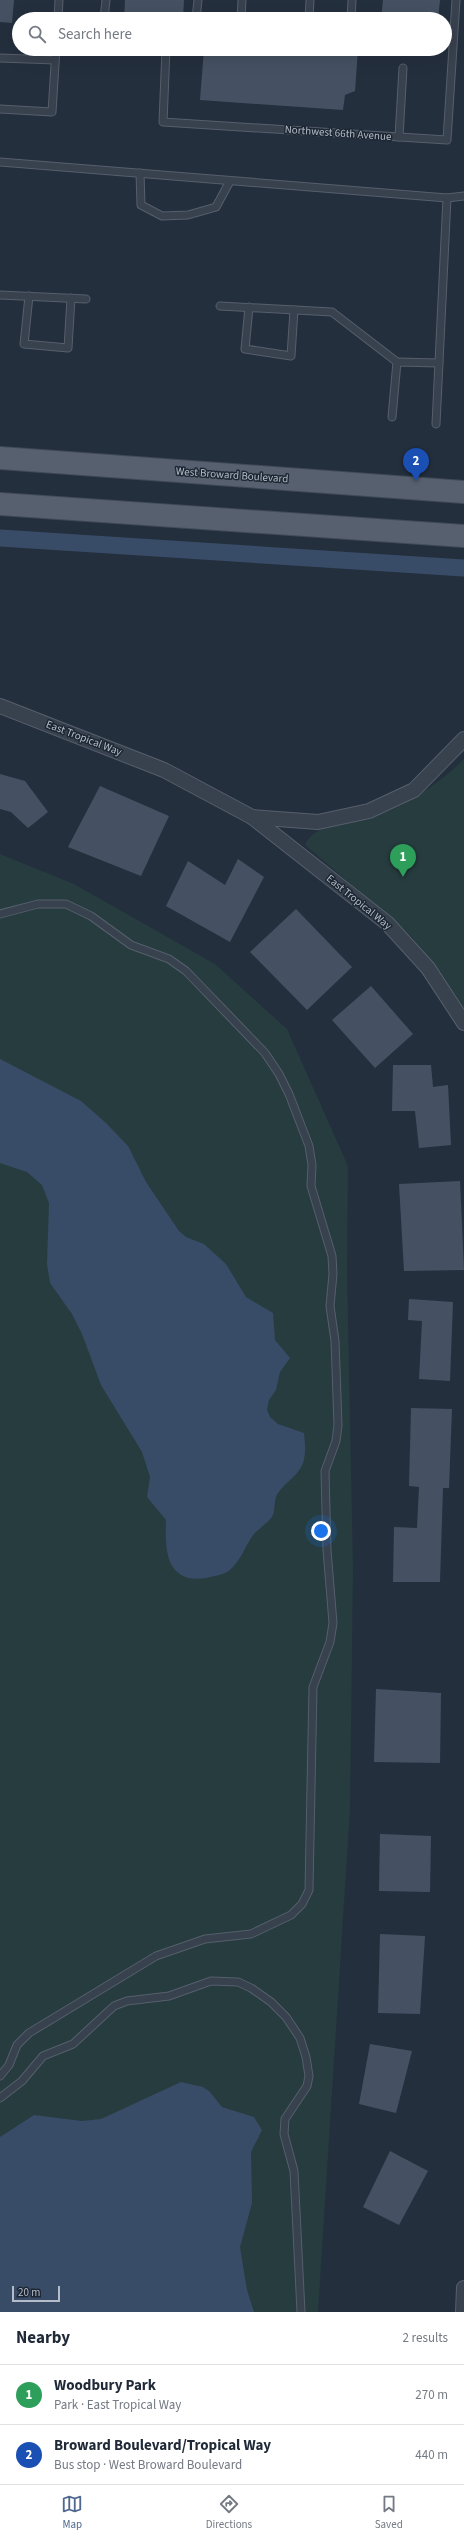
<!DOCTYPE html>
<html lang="en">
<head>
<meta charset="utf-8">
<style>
  body { margin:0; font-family:"Source Sans 3",sans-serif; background:#f6f6f7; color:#1f2937 }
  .scale { position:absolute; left:12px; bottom:10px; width:48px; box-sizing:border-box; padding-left:4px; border:2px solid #b4bcc9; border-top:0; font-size:11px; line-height:14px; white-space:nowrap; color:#b4bcc9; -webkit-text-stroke:3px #1d2633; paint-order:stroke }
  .you { position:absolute; left:321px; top:1531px; width:14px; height:14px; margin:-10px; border:3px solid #fff; border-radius:50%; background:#1a73e8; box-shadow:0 0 0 6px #1a73e833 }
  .badge { display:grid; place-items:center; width:26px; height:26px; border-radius:50%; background:#4f688e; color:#fff; font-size:13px; font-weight:700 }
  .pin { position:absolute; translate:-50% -33px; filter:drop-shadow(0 1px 2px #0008) }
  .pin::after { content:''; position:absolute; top:21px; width:14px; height:12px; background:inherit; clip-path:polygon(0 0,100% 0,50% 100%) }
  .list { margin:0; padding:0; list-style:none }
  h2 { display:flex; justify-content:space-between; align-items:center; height:52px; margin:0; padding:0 16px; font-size:17px }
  h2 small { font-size:13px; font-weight:400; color:#747a83 }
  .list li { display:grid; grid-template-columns:26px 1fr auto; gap:12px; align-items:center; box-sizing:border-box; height:60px; padding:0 16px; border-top:1px solid #e0e1e3 }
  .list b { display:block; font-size:15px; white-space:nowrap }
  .list p { margin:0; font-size:13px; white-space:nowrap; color:#747a83 }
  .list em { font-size:13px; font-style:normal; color:#747a83 }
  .icon { flex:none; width:22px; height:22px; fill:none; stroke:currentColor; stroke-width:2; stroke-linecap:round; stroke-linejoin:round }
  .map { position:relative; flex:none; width:464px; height:2312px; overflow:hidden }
  .search { position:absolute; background:#fff; box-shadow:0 4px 16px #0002; left:12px; right:12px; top:12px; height:44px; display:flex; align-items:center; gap:10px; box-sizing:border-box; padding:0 14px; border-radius:22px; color:#747a83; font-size:15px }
  .sheet { height:172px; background:#fff }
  nav { display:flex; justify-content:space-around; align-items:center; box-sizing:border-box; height:56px; border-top:1px solid #e0e1e3; background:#fff; font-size:11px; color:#747a83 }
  nav a { display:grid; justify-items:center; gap:2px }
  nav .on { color:#4f688e }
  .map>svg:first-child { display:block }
  .green { fill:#263c3f }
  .water { fill:#394c67 }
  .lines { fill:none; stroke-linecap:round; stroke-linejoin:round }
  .canal { stroke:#394c67; stroke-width:17 }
  .building { fill:#455162 }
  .service-casing { stroke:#565f6c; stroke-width:9 }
  .minor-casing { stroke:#565f6c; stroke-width:16 }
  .primary-casing { stroke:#414a57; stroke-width:24 }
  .service { stroke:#38414e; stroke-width:7 }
  .minor { stroke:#38414e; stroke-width:14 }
  .primary { stroke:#56606e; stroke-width:22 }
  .labels { text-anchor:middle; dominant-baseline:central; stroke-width:3; stroke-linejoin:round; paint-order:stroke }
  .street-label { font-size:11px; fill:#b4bcc9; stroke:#1d2633 }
</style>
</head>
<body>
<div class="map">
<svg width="464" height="2312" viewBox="0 0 464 2312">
  <rect width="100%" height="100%" fill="#242f3e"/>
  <!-- green -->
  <g class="green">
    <path d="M464,759V1009L440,972L410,935L305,845C315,821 352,825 373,817C406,806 440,783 464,759Z"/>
    <path d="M0,854L74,884L215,964L287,1029L348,1166L347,1270L353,1568L350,1809L318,2312H0Z"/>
  </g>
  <!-- water -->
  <g class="water">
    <path d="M0,1059L81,1101L106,1123L128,1146L146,1182L179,1231L186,1237L204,1244L226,1264L246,1297L273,1313L275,1340L290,1358L280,1372L276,1390L269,1400L267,1410L270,1417L278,1424L304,1433C305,1444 307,1459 300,1469C294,1478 284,1484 278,1493C273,1500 276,1510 272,1517C268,1523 259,1528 254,1534C245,1545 242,1559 231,1569C225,1575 214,1576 206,1578C165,1584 165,1549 166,1520L147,1497L150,1477L142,1452L101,1385L82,1334L72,1314L50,1283L47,1264L49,1203L42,1185L27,1172L0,1163Z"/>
    <path d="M181,2082L203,2087L210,2092L222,2107L254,2117L262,2130L251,2152L252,2203L240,2247L247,2290L254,2312H0V2137L34,2115L82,2121L101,2119Z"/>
  </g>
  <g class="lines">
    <!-- canal -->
    <path class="canal" d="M0,538L464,568"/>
  </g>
  <!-- building -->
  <g class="building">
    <path d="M0,0H14L12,23L0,22Z"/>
    <path d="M125,0H184L183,19H124Z"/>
    <path d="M383,0H440L438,19H381Z"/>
    <path d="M204,49H358L355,91L345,95L343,110L200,100Z"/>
    <path d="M0,774L25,781L48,812L28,828L11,812L0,809Z"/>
    <path d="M100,786L169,816L141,876L68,847Z"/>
    <path d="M238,859L264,877L230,942L166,906L188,861L225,885Z"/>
    <path d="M296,909L352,967L307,1010L250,952Z"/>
    <path d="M371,986L413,1034L375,1068L332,1020Z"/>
    <path d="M393,1065H431L433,1087L448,1085L451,1145L419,1148L415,1111H392Z"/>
    <path d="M460,1181L464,1270L404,1271L399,1184Z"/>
    <path d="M409,1299L453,1302L450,1381L419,1379L422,1321L408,1320Z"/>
    <path d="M411,1408L452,1409L449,1488H443L440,1582H393L394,1527L417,1528L419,1487L409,1486Z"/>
    <path d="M376,1689L441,1693L440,1763L374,1762Z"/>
    <path d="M380,1834L431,1836L430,1892L379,1891Z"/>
    <path d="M380,1934L425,1936L420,2014L378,2013Z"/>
    <path d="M370,2044L412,2051L396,2113L359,2104Z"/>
    <path d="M390,2151L428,2171L399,2225L363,2207Z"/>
  </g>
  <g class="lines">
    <!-- service casing -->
    <g class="service-casing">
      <g id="service">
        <path d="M58,19L59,0"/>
        <path d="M104,19L106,0"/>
        <path d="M196,19L198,0"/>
        <path d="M241,19L242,0"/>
        <path d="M309,19L310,0"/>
        <path d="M351,19L352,0"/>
        <path d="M166,49L163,122L447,140L456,0"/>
        <path d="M0,58L55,60"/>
        <path d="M0,109L52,112L56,49"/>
        <path d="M399,137L403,68"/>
        <path d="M0,162L447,198L436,424"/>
        <path d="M140,173L141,205L162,216L188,215L216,207L230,181"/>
        <path d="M447,198L464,196"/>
        <path d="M0,295L86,299"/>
        <path d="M29,296L24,344L68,348L71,298"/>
        <path d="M220,306L332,312L397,362"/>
        <path d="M249,307L245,349L291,356L294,310"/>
        <path d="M392,417L397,362L439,363"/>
        <path d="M0,914L38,904H66L91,916L131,945L169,959L186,971L265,1053L279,1074L289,1094L309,1146L312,1165L311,1186L332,1256L333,1274L330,1306L335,1341L338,1425L336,1441L325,1471L327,1550L333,1623L330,1642L313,1687L309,1890L302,1904L291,1915L251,1934L205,1939L156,1956L29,2033L17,2045L9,2065L0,2076"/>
        <path d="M0,2098L22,2081L43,2056L73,2044L114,2006L127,2001L169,1996L211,1981L238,1982L251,1988L271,2002L286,2017L300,2038L306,2057L309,2076L307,2086L285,2119L284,2134L294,2171L301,2312"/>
      </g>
    </g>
    <!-- minor casing -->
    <g class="minor-casing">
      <g id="minor">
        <path d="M0,706L164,770L252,817L387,923L428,968L464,1023"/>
        <path d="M252,817L318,822L369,811L414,790L464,739"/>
        <path d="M463,2312L464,2288"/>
      </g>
    </g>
    <!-- primary casing -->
    <g class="primary-casing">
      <g id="primary">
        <path d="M0,458L464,492"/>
        <path d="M0,504L464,536"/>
      </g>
    </g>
    <!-- service -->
    <use href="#service" class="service"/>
    <!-- minor -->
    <use href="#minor" class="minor"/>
    <!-- primary -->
    <use href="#primary" class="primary"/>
  </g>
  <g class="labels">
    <!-- street labels -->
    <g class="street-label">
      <text transform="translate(338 133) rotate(4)">Northwest 66th Avenue</text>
      <text transform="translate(232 475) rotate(4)">West Broward Boulevard</text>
      <text transform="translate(84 738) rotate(21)">East Tropical Way</text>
      <text transform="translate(359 902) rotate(39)">East Tropical Way</text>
    </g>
  </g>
</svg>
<div class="scale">20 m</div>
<div class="you"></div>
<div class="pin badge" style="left:403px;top:877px;background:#2e9e5b">1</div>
<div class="pin badge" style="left:416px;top:481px;background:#1a4fb4">2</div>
<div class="search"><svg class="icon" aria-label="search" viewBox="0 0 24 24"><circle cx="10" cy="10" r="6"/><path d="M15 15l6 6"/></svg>Search here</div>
</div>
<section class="sheet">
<h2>Nearby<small>2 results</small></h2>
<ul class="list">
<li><span class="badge" style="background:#2e9e5b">1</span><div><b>Woodbury Park</b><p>Park · East Tropical Way</p></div><em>270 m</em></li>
<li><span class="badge" style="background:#1a4fb4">2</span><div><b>Broward Boulevard/Tropical Way</b><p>Bus stop · West Broward Boulevard</p></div><em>440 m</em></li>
</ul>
</section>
<nav>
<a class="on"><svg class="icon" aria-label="map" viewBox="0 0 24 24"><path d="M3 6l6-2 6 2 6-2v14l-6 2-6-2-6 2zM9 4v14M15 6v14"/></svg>Map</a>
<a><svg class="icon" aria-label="directions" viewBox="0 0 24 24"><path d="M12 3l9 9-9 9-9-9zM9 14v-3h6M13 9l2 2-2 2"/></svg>Directions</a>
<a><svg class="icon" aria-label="saved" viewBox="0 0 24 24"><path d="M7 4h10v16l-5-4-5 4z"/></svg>Saved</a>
</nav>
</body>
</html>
